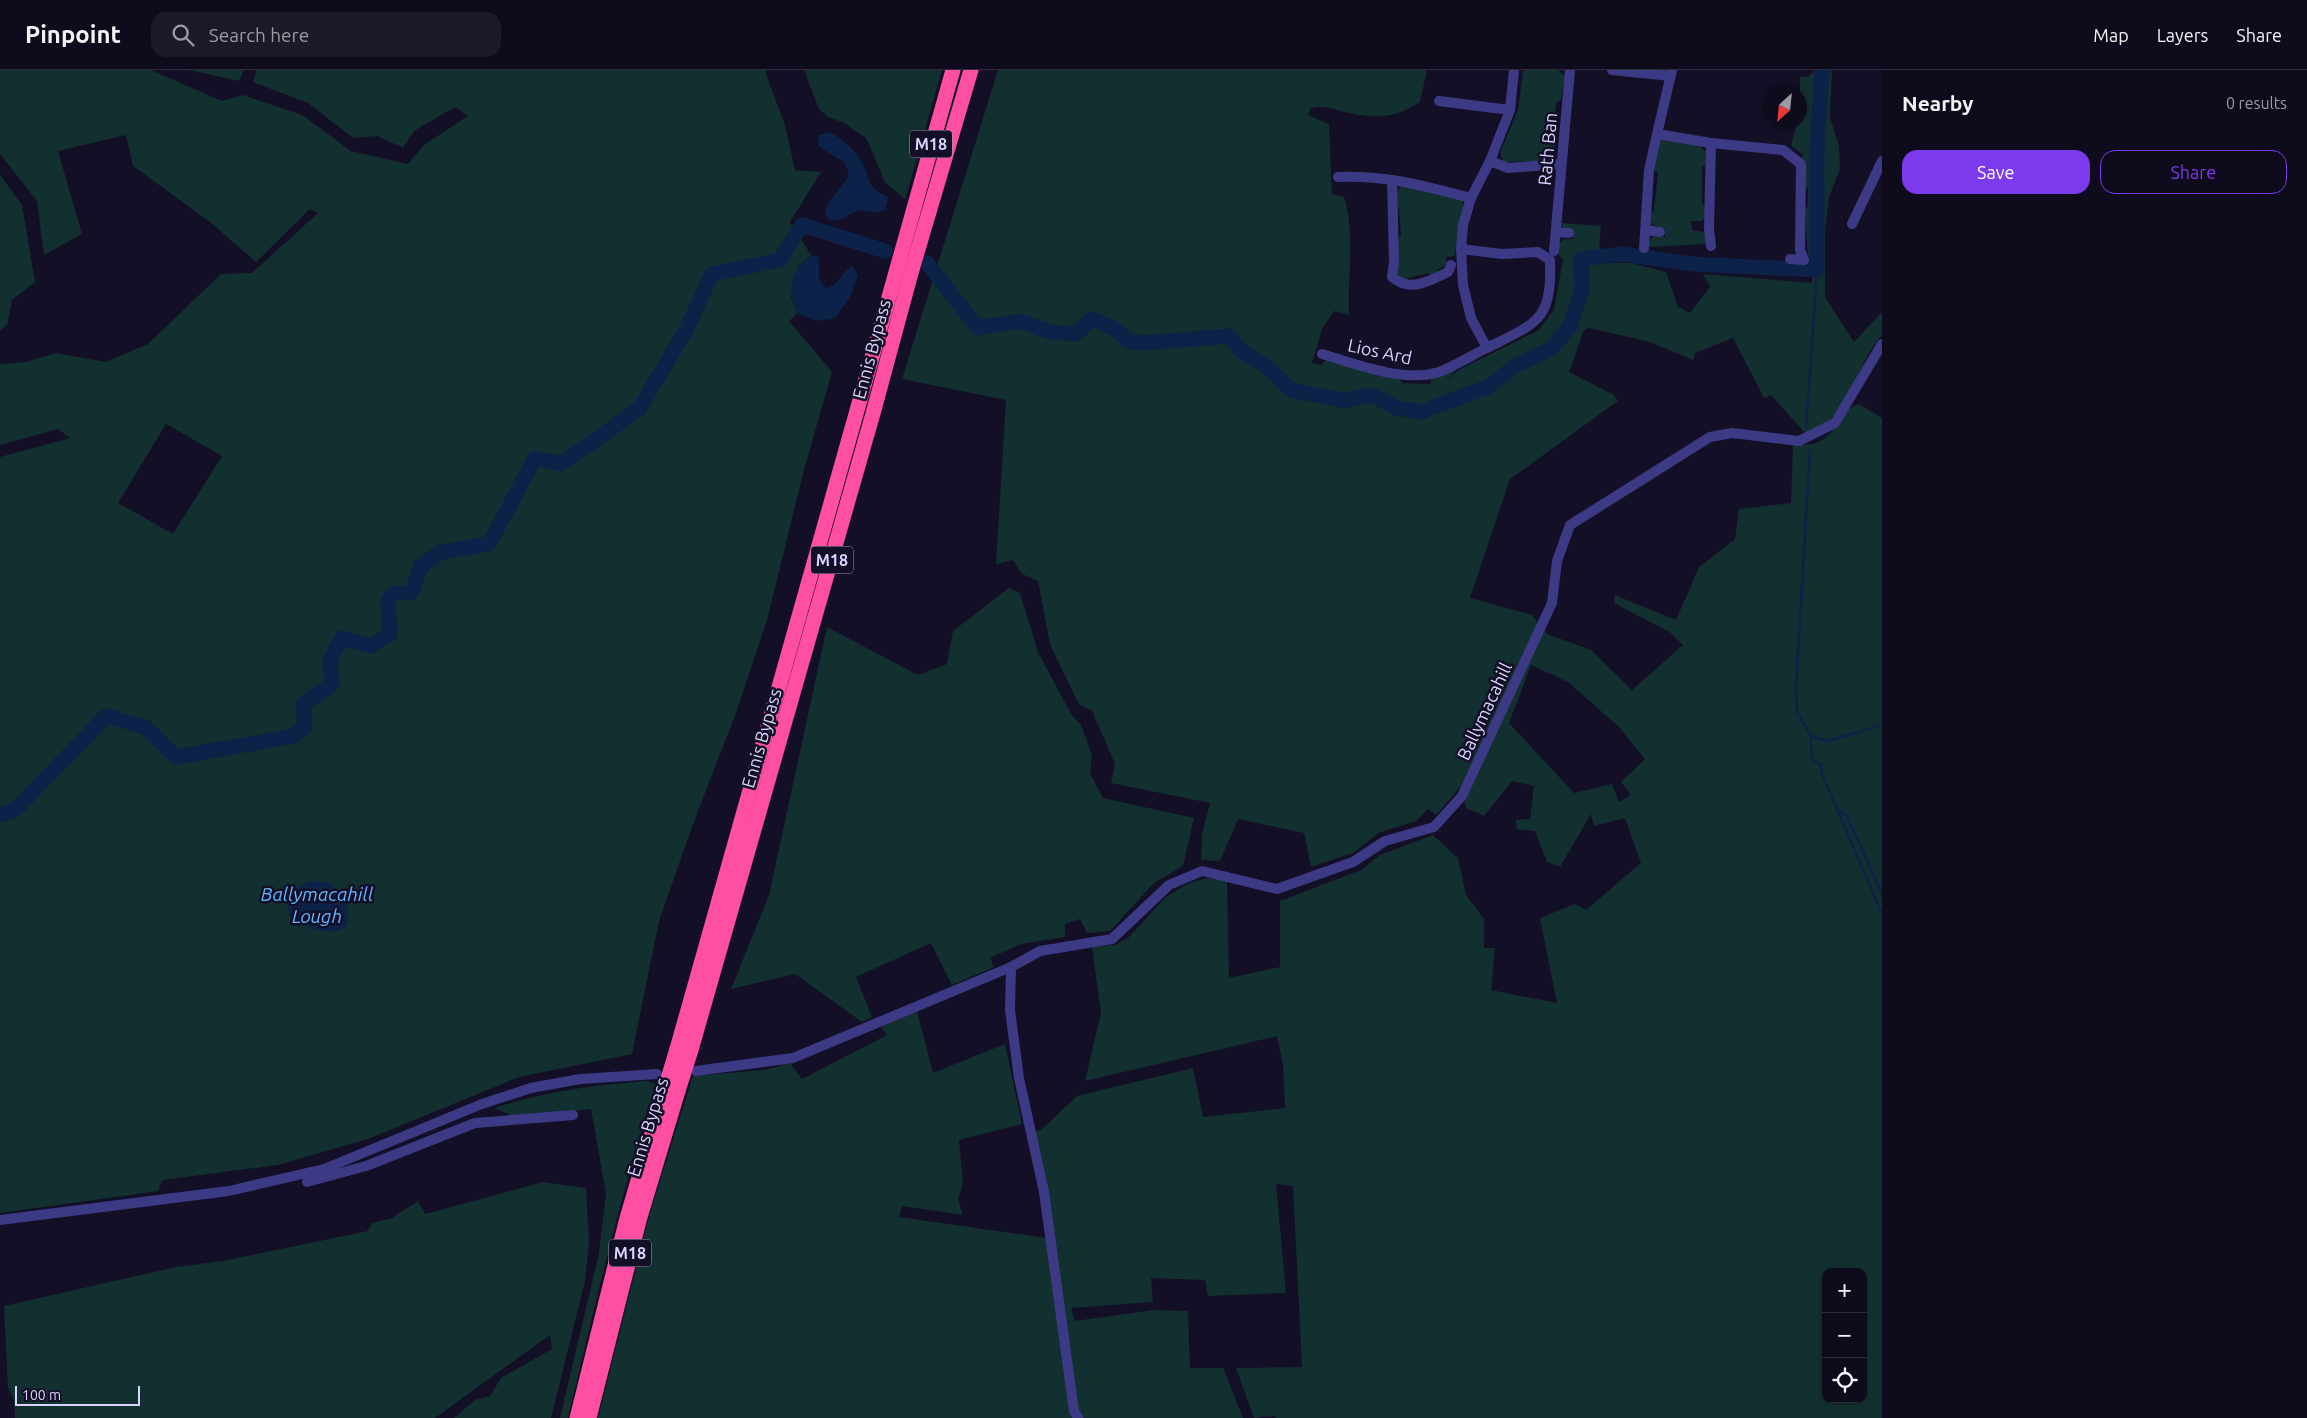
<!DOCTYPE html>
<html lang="en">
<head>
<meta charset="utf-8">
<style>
  body { margin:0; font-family:Ubuntu,sans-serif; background:#1c1929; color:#f1f3f6 }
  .controls { position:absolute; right:15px; bottom:15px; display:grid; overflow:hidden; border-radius:10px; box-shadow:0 1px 4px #0004 }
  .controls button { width:45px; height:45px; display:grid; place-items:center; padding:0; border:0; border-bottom:1px solid #2e2b3b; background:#0e0b1c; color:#f1f3f6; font:25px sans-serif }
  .compass { position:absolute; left:1762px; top:15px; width:45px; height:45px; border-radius:50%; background:#0e0b1c; box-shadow:0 1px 4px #0004; rotate:207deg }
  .scale { position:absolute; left:15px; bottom:12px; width:125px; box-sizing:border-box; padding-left:5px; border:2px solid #d9d4ff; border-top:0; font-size:14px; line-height:18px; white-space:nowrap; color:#d9d4ff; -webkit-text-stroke:4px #130f26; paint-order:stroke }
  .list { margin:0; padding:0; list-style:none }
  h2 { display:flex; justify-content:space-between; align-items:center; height:65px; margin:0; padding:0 20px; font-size:21px }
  h2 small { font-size:16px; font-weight:400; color:#9b9ba3 }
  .actions { display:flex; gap:10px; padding:15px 20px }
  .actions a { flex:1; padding:11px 0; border:1px solid #7c3aed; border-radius:15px; text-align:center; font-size:18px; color:#7c3aed }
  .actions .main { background:#7c3aed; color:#fff }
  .icon { flex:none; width:28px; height:28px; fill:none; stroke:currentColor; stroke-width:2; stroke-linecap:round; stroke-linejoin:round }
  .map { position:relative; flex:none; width:1882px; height:1348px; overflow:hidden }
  header { display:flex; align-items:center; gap:30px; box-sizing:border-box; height:70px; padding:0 25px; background:#0e0b1c; border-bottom:1px solid #2e2b3b }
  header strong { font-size:24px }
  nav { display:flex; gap:28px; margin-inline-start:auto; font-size:18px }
  .search { width:350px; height:45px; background:#1c1929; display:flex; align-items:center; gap:12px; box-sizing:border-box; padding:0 18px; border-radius:15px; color:#9b9ba3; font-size:19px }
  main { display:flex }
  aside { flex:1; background:#0e0b1c }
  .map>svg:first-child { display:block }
  .green { fill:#12302f; fill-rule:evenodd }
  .water { fill:#0c2248 }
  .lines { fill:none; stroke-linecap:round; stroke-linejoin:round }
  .stream { stroke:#0c2248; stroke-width:2.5 }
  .river { stroke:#0c2248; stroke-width:15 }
  .minor { stroke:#3d3a85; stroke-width:10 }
  .motorway { stroke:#ff4fa3; stroke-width:15 }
  .motorway-bridge { stroke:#ff4fa3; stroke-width:15 }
  .labels { text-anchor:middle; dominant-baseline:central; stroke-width:5; stroke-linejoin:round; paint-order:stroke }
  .shield { fill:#130f26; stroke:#9e99be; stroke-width:1 }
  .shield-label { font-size:16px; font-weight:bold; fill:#d9d4ff }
  .street-label { font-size:18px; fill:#d9d4ff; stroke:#130f26 }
  .water-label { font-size:19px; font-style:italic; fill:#62b6ff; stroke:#130f26 }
</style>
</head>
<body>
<header>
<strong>Pinpoint</strong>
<div class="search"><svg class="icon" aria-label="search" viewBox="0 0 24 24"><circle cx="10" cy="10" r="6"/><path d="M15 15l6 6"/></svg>Search here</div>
<nav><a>Map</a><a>Layers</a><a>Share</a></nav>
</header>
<main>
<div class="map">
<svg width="1882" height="1348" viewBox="0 0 1882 1348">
  <rect width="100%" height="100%" fill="#130f26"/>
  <!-- green -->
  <g class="green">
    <path d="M0,0H151L222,31L243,25L302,45L351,81L408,94L424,75L468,46L455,37L414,61L403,78L378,66L353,68L308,33L253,12L257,0H767L766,4L785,55L795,100L821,102L790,152L811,185L799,196L791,227L798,243L789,251L832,302L804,400L767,550L736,643L693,754L659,851L632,984L519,1007L368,1069L278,1095L163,1110L158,1121L0,1143V387L70,368L58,359L0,375V294L26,292L56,283L106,292L148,274L221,204L252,203L318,143L310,139L256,192L210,152L133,96L126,65L58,81L82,164L44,185L37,131L0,84ZM166,354L222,386L173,464L118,433Z"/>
    <path d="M189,0H244L239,11Z"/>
    <path d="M804,0H942L905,130L885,112L866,68L844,53L828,47L819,39Z"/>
    <path d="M998,0H1427L1420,32C1395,48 1378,49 1349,43C1335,40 1325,34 1311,38L1308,45L1329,54L1332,124L1344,127C1356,165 1347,207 1349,245L1334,241L1322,259L1312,293L1322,295L1324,291L1330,290L1399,307L1402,313L1430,314L1432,307L1457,299L1447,310L1460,299L1539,260L1554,239L1563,190L1559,185L1558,175L1564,169H1573L1572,160L1562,157V153L1601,156L1599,182H1589V193H1631L1666,202L1678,237L1690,243L1710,217L1703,204L1812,213L1818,68L1811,196L1783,194L1784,192H1808L1805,139L1808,136V118L1804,116L1805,95L1801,87L1804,85L1791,76L1797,53L1800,52V6L1808,7L1815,0H1832L1830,47L1839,77L1840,99L1829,127L1825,161V227L1854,272L1882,242V265L1869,282L1851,320L1829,352L1805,363L1771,325L1764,328L1733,268L1695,283L1693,290L1650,272L1589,258L1584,260L1569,302L1614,325L1618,331L1510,409L1470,528L1532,545L1547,564L1591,580L1632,620L1683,575L1671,563L1614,533L1615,525L1676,550L1699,497L1735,469L1739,439L1791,433L1793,374C1800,374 1807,375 1813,374C1836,369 1839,339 1859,334L1882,348V1348H1276L1275,1346L1254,1348L1236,1298L1302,1297L1293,1116L1276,1114L1286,1223L1208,1226L1205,1210L1151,1208L1153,1232L1071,1238L1075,1251L1153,1240L1188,1241L1190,1298H1223L1243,1348H598L650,1143L693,1006L765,1000L790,993L802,1009L887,965L881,957L917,941L933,1003L1005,974L1022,1054L959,1070L963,1114L958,1129L963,1145L902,1136L899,1147L1054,1169L1035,1062L1042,1059L1077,1026L1193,998L1203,1047L1285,1038L1283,994L1277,966L1085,1011L1101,943L1092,877L1115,875L1128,868L1167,826L1189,813L1207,808L1227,811L1229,908L1280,897V831L1361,800L1380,785L1433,765L1458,788L1466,825L1484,849V878H1495L1491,920L1557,933L1540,848L1575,834L1586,840L1641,793L1625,748L1594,756L1591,744L1560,797L1547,792L1535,761L1517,759L1516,750L1530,749L1534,716L1512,711L1484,746L1466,738L1461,716L1436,745L1428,739L1416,751L1378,763L1355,782L1311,797L1304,763L1238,749L1220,791L1201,790L1202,764L1210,733L1111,713L1115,694L1092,641L1079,635L1050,574L1038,511L1022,504L1013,490L996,494L1006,330L902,309ZM1531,595L1568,612L1619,657L1645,689L1621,712L1631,725L1619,732L1612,714L1574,723L1509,653ZM1826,1202H1863V1329H1826Z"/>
    <path d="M1525,0H1558L1565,6L1561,30L1556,33L1553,57L1557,59L1554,86L1546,91L1504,92L1501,87V80L1518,40L1523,2Z"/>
    <path d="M1666,69L1699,75L1706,82L1705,95L1702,97V134L1706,137V146L1702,151H1691L1692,160L1704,162L1707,166L1706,174L1649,177L1648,172L1653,166L1665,167V159L1651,154L1650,144L1654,140L1658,103L1654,100L1660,71Z"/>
    <path d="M0,105L22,135L35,212L12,230L7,255L0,261Z"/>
    <path d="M1403,116L1458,128L1463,132C1465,141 1456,173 1455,186L1446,187V194L1431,206L1428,203L1408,208L1407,211L1396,206L1397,170L1401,165L1399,139L1396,136C1395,127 1394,121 1403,116Z"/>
    <path d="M1009,518L1020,523L1038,582L1071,644L1081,655L1092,685L1090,703L1103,728L1194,748L1183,796L1154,813L1110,861L1087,863L1080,849L1065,854V867L1021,874L990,888L994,897L952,915L931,873L856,907L872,947L862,952L795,904L731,919L769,825L827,557L918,605L947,594L953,561Z"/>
    <path d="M646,1011L657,1014C620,1123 595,1236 568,1348H560L599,1183L606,1124L591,1039L529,1046L511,1045L494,1038C544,1022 593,1015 646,1011Z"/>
    <path d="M543,1112L586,1118L589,1171L585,1211L551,1348H454L475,1330L490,1326L501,1308L552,1279L550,1265L435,1348H15L14,1330L8,1317L4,1236L176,1197L223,1191L368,1161L372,1153L392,1148L418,1131L425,1144Z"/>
  </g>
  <!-- water -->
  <g class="water">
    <path d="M830,62C843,69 853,78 861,91C873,111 863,115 888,127L885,139L878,143L858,140L841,150H830L825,144C826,130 843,118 849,105L845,93L818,76L819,65Z"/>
    <path d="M811,185L819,187V209L826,219C844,211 839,203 853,196L858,206L849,229L835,248L817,251L798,243C786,218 790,204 811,185Z"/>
    <path d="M310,811L330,813C346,829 350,833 347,855C330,870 306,856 289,845L287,831L297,819Z"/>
  </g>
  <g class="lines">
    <!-- stream -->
    <g class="stream">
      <path d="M1806,358L1817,200"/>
      <path d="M1810,380L1796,617L1797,642L1811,666L1812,690L1821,695L1822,704L1882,844"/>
      <path d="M1811,666L1828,671L1882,655"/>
      <path d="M1840,740L1848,748L1882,824"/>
    </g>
    <!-- river -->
    <g class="river">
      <path d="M927,193L978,258L1021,251L1050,262L1076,264L1091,249L1114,258L1128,271L1141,273L1230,266L1241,281L1265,295L1291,320L1346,331L1361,326H1374L1397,338L1421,342L1487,317L1517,295L1551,279L1570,256L1582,219L1581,189L1622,184L1693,194L1817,200V82L1822,0"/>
      <path d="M0,745L15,740L106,646L145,657L176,687L294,666L305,657L303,634L332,614L330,590L342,568L371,576L390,564L388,530L393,524L412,522L421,496L441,482L489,474L535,388L561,394L639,339L687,258L712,204L780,190L802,155L885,181"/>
    </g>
    <!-- minor -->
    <g class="minor">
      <path d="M1612,0L1671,6"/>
      <path d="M1672,0L1657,64L1711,73L1783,80L1801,94L1800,180L1804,190L1790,189"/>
      <path d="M1439,31L1510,40L1514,0"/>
      <path d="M1490,91L1508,98L1561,94"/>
      <path d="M1338,107C1387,105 1424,116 1471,128"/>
      <path d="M1392,110L1394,193L1392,207C1411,223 1428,211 1448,202L1451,195"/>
      <path d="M1852,154L1882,91"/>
      <path d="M1646,160L1660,162"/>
      <path d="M1556,162L1569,163"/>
      <path d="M1711,176L1709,159L1711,73"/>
      <path d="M1644,178L1649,100L1657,64"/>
      <path d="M1461,179L1502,184L1538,182L1550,190C1552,251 1538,252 1487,278"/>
      <path d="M1554,181L1570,0"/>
      <path d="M1322,284C1355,294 1404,313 1439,302C1455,296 1472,285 1487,278L1471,248L1463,215L1461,179L1463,155L1471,128L1490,91L1510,40"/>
      <path d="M1011,897L1010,940L1019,1008L1044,1122L1074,1341L1078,1348"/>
      <path d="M696,1001L793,988L1011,897L1040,881L1112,869L1169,815L1202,801L1277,819L1353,792L1385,771L1434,757L1462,726L1552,533L1557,491L1570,455L1710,367L1732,363L1799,371L1835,353L1882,274"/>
      <path d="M307,1112L366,1096L475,1053L573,1045"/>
      <path d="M0,1150L229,1121L324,1099L482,1034L531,1018L580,1009L657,1004"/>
    </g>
    <!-- motorway -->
    <g class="motorway">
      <path d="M677,979L953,0"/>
      <path d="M691,980L874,340L911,203L971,0"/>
      <path d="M577,1348L627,1148L664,1022"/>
      <path d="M589,1348L640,1147L678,1021"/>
    </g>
    <!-- motorway-bridge -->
    <g class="motorway-bridge">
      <path d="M678,1021L691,980"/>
      <path d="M664,1022L677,979"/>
    </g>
  </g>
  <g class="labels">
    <!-- shield labels -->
    <g class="shield">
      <rect x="910" y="60.5" width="42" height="27" rx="4"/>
      <rect x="811" y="476.5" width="42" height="27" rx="4"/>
      <rect x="609" y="1169.5" width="42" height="27" rx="4"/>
    </g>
    <g class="shield-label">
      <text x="931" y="74">M18</text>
      <text x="832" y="490">M18</text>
      <text x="630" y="1183">M18</text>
    </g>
    <!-- street labels -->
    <g class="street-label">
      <text transform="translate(1547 79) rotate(-85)">Rath Ban</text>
      <text transform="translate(871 279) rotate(-75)">Ennis Bypass</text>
      <text transform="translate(1380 281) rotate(12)">Lios Ard</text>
      <text transform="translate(1484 641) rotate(-65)">Ballymacahill</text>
      <text transform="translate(761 668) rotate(-74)">Ennis Bypass</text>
      <text transform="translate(647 1057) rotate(-73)">Ennis Bypass</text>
    </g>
    <!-- water labels -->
    <g class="water-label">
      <text x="317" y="824">Ballymacahill<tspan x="317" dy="22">Lough</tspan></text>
    </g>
  </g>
</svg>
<div class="controls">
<button>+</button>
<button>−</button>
<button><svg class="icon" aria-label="locate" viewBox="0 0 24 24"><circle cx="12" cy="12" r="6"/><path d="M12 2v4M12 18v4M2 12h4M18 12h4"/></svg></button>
</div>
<svg class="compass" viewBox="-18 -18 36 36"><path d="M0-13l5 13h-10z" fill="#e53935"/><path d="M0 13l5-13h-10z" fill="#9b9ba3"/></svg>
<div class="scale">100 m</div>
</div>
<aside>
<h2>Nearby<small>0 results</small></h2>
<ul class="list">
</ul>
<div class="actions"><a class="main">Save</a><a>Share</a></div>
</aside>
</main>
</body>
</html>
